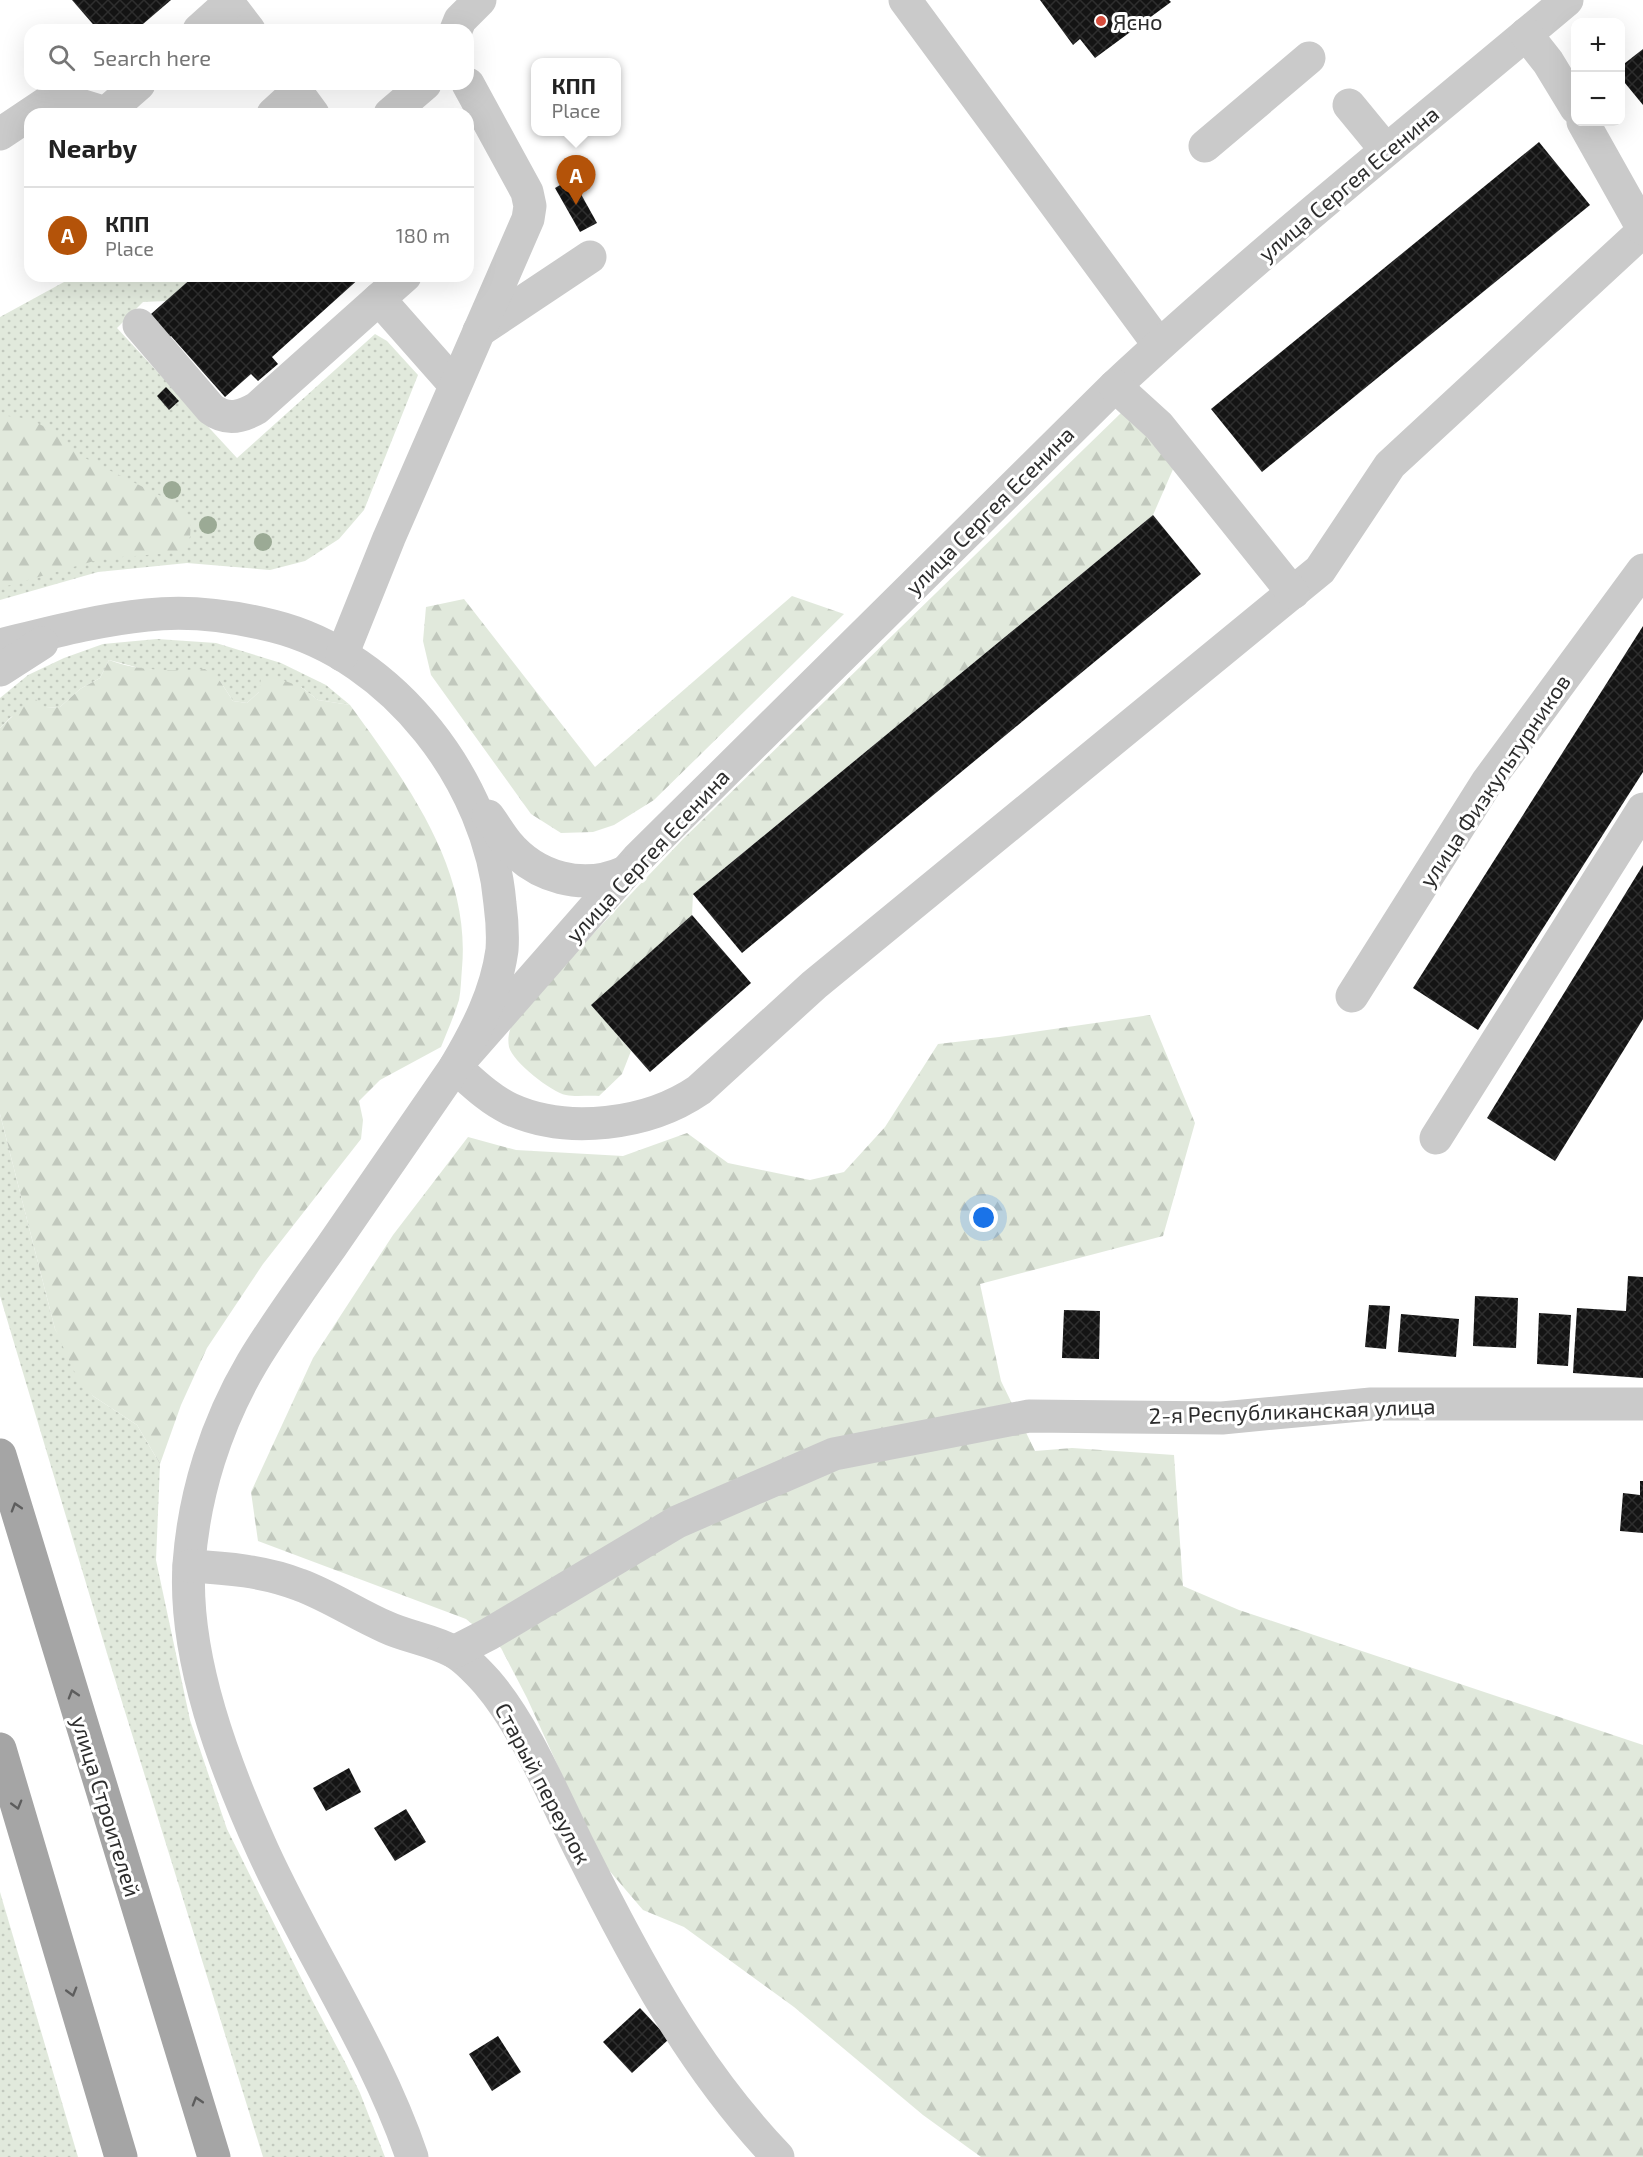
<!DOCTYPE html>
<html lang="en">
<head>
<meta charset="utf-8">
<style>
  body { margin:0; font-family:"Exo 2",sans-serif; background:#f2f2f2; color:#222 }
  .controls { position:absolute; right:18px; top:18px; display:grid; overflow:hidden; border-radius:12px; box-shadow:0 6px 24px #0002 }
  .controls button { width:54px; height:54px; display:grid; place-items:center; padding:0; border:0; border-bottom:2px solid #e0e0e0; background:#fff; color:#222; font:30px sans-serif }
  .you { position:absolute; left:984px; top:1218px; width:21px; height:21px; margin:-15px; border:4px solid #fff; border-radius:50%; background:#1a73e8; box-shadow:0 0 0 9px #1a73e833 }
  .badge { display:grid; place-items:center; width:39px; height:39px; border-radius:50%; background:#b45309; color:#fff; font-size:20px; font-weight:700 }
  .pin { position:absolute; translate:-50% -50px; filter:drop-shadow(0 2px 3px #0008) }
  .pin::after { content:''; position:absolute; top:32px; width:21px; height:18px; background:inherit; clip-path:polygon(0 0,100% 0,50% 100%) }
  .popup { position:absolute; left:531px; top:58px; width:90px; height:78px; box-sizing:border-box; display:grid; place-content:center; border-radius:12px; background:#fff; filter:drop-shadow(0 2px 4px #0005); font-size:20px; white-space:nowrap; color:#767676 }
  .popup b { font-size:22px; color:#222 }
  .popup::after { content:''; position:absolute; left:50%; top:100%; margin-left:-12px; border:12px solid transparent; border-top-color:#fff }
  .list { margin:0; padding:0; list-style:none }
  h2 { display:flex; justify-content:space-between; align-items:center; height:78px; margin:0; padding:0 24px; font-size:26px }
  h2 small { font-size:20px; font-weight:400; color:#767676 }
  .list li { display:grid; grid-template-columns:39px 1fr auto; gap:18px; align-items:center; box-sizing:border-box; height:96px; padding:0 24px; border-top:2px solid #e0e0e0 }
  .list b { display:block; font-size:22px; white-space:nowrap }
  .list p { margin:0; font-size:20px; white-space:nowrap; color:#767676 }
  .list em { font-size:20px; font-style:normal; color:#767676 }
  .icon { flex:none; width:33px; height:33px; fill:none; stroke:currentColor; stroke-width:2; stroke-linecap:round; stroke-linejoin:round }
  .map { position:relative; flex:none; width:1643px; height:2157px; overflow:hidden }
  .search { position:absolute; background:#fff; box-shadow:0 6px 24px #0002; left:24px; top:24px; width:450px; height:66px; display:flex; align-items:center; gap:15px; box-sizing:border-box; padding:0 21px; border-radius:18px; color:#767676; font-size:22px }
  .panel { position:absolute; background:#fff; box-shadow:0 6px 24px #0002; left:24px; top:108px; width:450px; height:174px; border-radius:18px }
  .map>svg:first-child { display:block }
  .grass { fill:url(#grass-dots) }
  .forest { fill:url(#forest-firs) }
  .building { fill:url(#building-cross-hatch) }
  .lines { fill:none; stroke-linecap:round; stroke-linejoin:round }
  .minor { stroke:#cacaca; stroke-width:33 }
  .major { stroke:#a5a5a5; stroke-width:33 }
  .tree { fill:#9baa95 }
  .oneway { stroke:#5d5d5d }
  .poi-dot { fill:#d64d3d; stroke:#fff; stroke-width:2 }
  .labels { text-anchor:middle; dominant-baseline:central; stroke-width:6; stroke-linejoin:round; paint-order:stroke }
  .poi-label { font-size:22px; fill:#2d2d2d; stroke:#fff; text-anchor:start }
  .street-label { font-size:22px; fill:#2d2d2d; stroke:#fff }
</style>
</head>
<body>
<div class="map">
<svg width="1643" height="2157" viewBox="0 0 1643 2157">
  <defs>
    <pattern id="grass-dots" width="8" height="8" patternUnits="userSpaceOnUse" patternTransform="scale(1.5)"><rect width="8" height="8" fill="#e1e9dc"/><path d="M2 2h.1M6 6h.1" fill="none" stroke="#c1c8bd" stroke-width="1.8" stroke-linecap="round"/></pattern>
    <pattern id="forest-firs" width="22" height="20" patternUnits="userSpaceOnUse" patternTransform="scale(1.5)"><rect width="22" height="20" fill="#e1e9dc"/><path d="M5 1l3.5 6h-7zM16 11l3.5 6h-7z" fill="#c1c8bd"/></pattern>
    <pattern id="building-cross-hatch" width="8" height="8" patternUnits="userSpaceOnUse" patternTransform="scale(1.5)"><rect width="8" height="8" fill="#141414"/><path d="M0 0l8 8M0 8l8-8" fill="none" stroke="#2e2e2e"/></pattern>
  </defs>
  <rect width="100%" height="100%" fill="#fff"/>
  <!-- grass -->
  <g class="grass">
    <path d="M75,276H194L166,301L143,302L117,328L237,458L375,334L387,341L418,375L364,510L339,539L305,561L270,570L187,563L98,572L0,600V317Z"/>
    <path d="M157,639L216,643L281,663L326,685L350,705L318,700L301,687L259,692L247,703L233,701L220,681L169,671L143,669L109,660L100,678L80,689L60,707L46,708L11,717L0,728V698L28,675L64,658L103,644Z"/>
    <path d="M0,1114L55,1329L93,1396L137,1425L160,1464L156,1560L190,1720L227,1829L312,2000L346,2064L360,2093L385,2157H263L109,1660L0,1296Z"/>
    <path d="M0,1892L78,2157H0Z"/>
  </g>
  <!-- forest -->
  <g class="forest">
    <path d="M1122,412L1141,426L1174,467L1153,515L693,894L692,915L592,1005L631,1051L622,1074L599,1096C589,1095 576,1097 566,1095C551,1092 513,1062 509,1047C506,1031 514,1020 523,1008L683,839Z"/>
    <path d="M0,415L30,419L58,434L83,457L177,504L191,522L190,537L181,552L101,559L0,588Z"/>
    <path d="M792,596L844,614L654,800L614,825L593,832L561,833L531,814L431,675L423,641L426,607L464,599L595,767Z"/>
    <path d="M109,660C141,672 172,671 205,669L220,681L233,701L247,703L259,692L261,678L280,679L301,687L318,700L350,705C406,782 471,868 462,968C461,979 461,990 459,1000C454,1016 447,1032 441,1047L380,1080L359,1101L363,1120L361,1139L263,1264L207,1348L181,1405L160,1464L137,1425L93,1396L74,1371L55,1329L0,1114V728L33,697L46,708L60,707L80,689L100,678Z"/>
    <path d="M1150,1015L1195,1123L1163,1236L980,1284L1001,1381L1035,1451L1072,1448L1174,1455L1183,1586L1239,1610L1643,1745V2157H981L923,2115L794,2007L684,1927L643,1910L601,1861L527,1698L501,1648L466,1619L258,1541L251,1492L313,1358L393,1235L468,1137L516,1150L623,1156L687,1133L728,1163L810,1180L844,1172L885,1127L938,1044L999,1037Z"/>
  </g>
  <!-- building -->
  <g class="building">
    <path d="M72,0H171L136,30H98Z"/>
    <path d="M1040,0H1169L1171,2L1095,58L1080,39L1073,45Z"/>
    <path d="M1643,49V105L1620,77V67Z"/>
    <path d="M1539,142L1590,205L1262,472L1211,409Z"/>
    <path d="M572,178L597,223L580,232L555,188Z"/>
    <path d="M194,276H362L272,357L278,364L258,381L251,374L225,397L171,336L152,352L151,314Z"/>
    <path d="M166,387L179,401L169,410L157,396Z"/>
    <path d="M1153,515L1201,574L742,953L693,894Z"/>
    <path d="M1643,626V772L1478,1030L1413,988Z"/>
    <path d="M1643,865V1019L1555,1161L1487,1118Z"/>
    <path d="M692,915L751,983L650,1072L591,1005Z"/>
    <path d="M1628,1276L1643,1277V1378L1573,1373L1577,1308L1626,1311Z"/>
    <path d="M1475,1296L1518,1298L1516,1348L1473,1346Z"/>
    <path d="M1369,1305L1390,1306L1386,1349L1365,1347Z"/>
    <path d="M1064,1310L1100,1311L1099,1359L1062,1358Z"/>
    <path d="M1539,1313L1571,1315L1568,1366L1537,1364Z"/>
    <path d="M1401,1314L1459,1319L1456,1357L1398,1352Z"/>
    <path d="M1640,1481H1643V1533L1620,1531L1623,1493L1640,1495Z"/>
    <path d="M349,1768L361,1792L326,1811L313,1788Z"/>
    <path d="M406,1809L426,1842L395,1861L374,1828Z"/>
    <path d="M640,2008L669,2039L632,2073L603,2042Z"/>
    <path d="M498,2036L521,2072L492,2091L469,2054Z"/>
  </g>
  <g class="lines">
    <!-- minor -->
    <g class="minor">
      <path d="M226,0L249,30"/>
      <path d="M905,0L1159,345"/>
      <path d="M1567,0C1416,127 1260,251 1115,386L637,859L455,1067C472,1082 489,1099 510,1109C567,1135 648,1125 699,1090L814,985L1320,570L1390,465L1643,231"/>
      <path d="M199,30L229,3"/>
      <path d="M456,30L460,20L480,0"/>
      <path d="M1526,34L1548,62L1576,108"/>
      <path d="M291,84L313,114"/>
      <path d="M1349,105L1386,150"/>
      <path d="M273,114L297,92"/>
      <path d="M390,114L425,84"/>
      <path d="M1583,122L1643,229"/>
      <path d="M0,134L48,102L64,100L106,113L139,84"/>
      <path d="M1205,146L1309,58"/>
      <path d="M379,299L405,276"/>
      <path d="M139,325L211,409C227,421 242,417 257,408L379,299L455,385"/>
      <path d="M479,331L590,257"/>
      <path d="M1115,386L1159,426L1293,593"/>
      <path d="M0,645C49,633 97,620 147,615C188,610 233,616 273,626C394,656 490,783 500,904C502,919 503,935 502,950C496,993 477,1030 455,1067C414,1127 372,1187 331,1247C304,1285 276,1323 252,1363C216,1424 194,1494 189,1564C183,1658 225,1767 263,1851C310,1954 375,2049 412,2157"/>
      <path d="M342,655L389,538L528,219L530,206L527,192L468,84"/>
      <path d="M0,670L42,643"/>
      <path d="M488,816C494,824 500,834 507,843C536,878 583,891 625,872"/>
      <path d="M1352,996L1487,782L1643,570"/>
      <path d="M1436,1138L1643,809"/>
      <path d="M189,1566C226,1568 265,1571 300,1585C330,1596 356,1614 386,1627C407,1637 433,1640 454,1652C466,1659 478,1672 487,1682C525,1726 554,1797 580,1849C635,1959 692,2067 778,2157"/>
      <path d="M454,1652L489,1634L677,1522L834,1454L1029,1416L1222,1418L1371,1404H1643"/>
    </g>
    <!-- major -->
    <g class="major">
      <path d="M0,1455L214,2157"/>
      <path d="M0,1749L121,2157"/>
    </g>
  </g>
  <!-- trees -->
  <g class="tree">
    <circle cx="172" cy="490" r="9"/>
    <circle cx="208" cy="525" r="9"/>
    <circle cx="263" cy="542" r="9"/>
  </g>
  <!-- one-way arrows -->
  <defs><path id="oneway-chevron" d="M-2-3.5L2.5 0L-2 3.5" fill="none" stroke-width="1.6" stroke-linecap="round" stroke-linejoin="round" transform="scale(1.5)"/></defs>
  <g class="oneway">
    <use href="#oneway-chevron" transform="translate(16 1507) rotate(-107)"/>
    <use href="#oneway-chevron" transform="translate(73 1694) rotate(-107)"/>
    <use href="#oneway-chevron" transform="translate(17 1805) rotate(74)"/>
    <use href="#oneway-chevron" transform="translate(72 1992) rotate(74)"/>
    <use href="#oneway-chevron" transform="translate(197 2101) rotate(-107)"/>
  </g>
  <!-- markers -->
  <circle class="poi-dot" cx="1101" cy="21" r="6"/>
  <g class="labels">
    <!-- poi labels -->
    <g class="poi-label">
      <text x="1113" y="21">Ясно</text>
    </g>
    <!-- street labels -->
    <g class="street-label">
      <text transform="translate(1348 183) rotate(-40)">улица Сергея Есенина</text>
      <text transform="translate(989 510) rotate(-45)">улица Сергея Есенина</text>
      <text transform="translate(1494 780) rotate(-56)">улица Физкультурников</text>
      <text transform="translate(647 855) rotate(-47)">улица Сергея Есенина</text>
      <text transform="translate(1292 1410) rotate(-2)">2-я Республиканская улица</text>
      <text transform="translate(544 1783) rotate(62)">Старый переулок</text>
      <text transform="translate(107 1806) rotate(73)">улица Строителей</text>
    </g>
  </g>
</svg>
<div class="controls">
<button>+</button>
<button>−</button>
</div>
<div class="you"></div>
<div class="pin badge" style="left:576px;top:205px">A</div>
<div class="popup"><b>КПП</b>Place</div>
<div class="search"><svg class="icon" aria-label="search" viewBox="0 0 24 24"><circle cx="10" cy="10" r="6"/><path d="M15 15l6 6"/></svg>Search here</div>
<section class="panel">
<h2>Nearby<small></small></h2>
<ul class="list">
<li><span class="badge">A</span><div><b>КПП</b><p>Place</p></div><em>180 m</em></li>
</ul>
</section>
</div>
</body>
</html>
